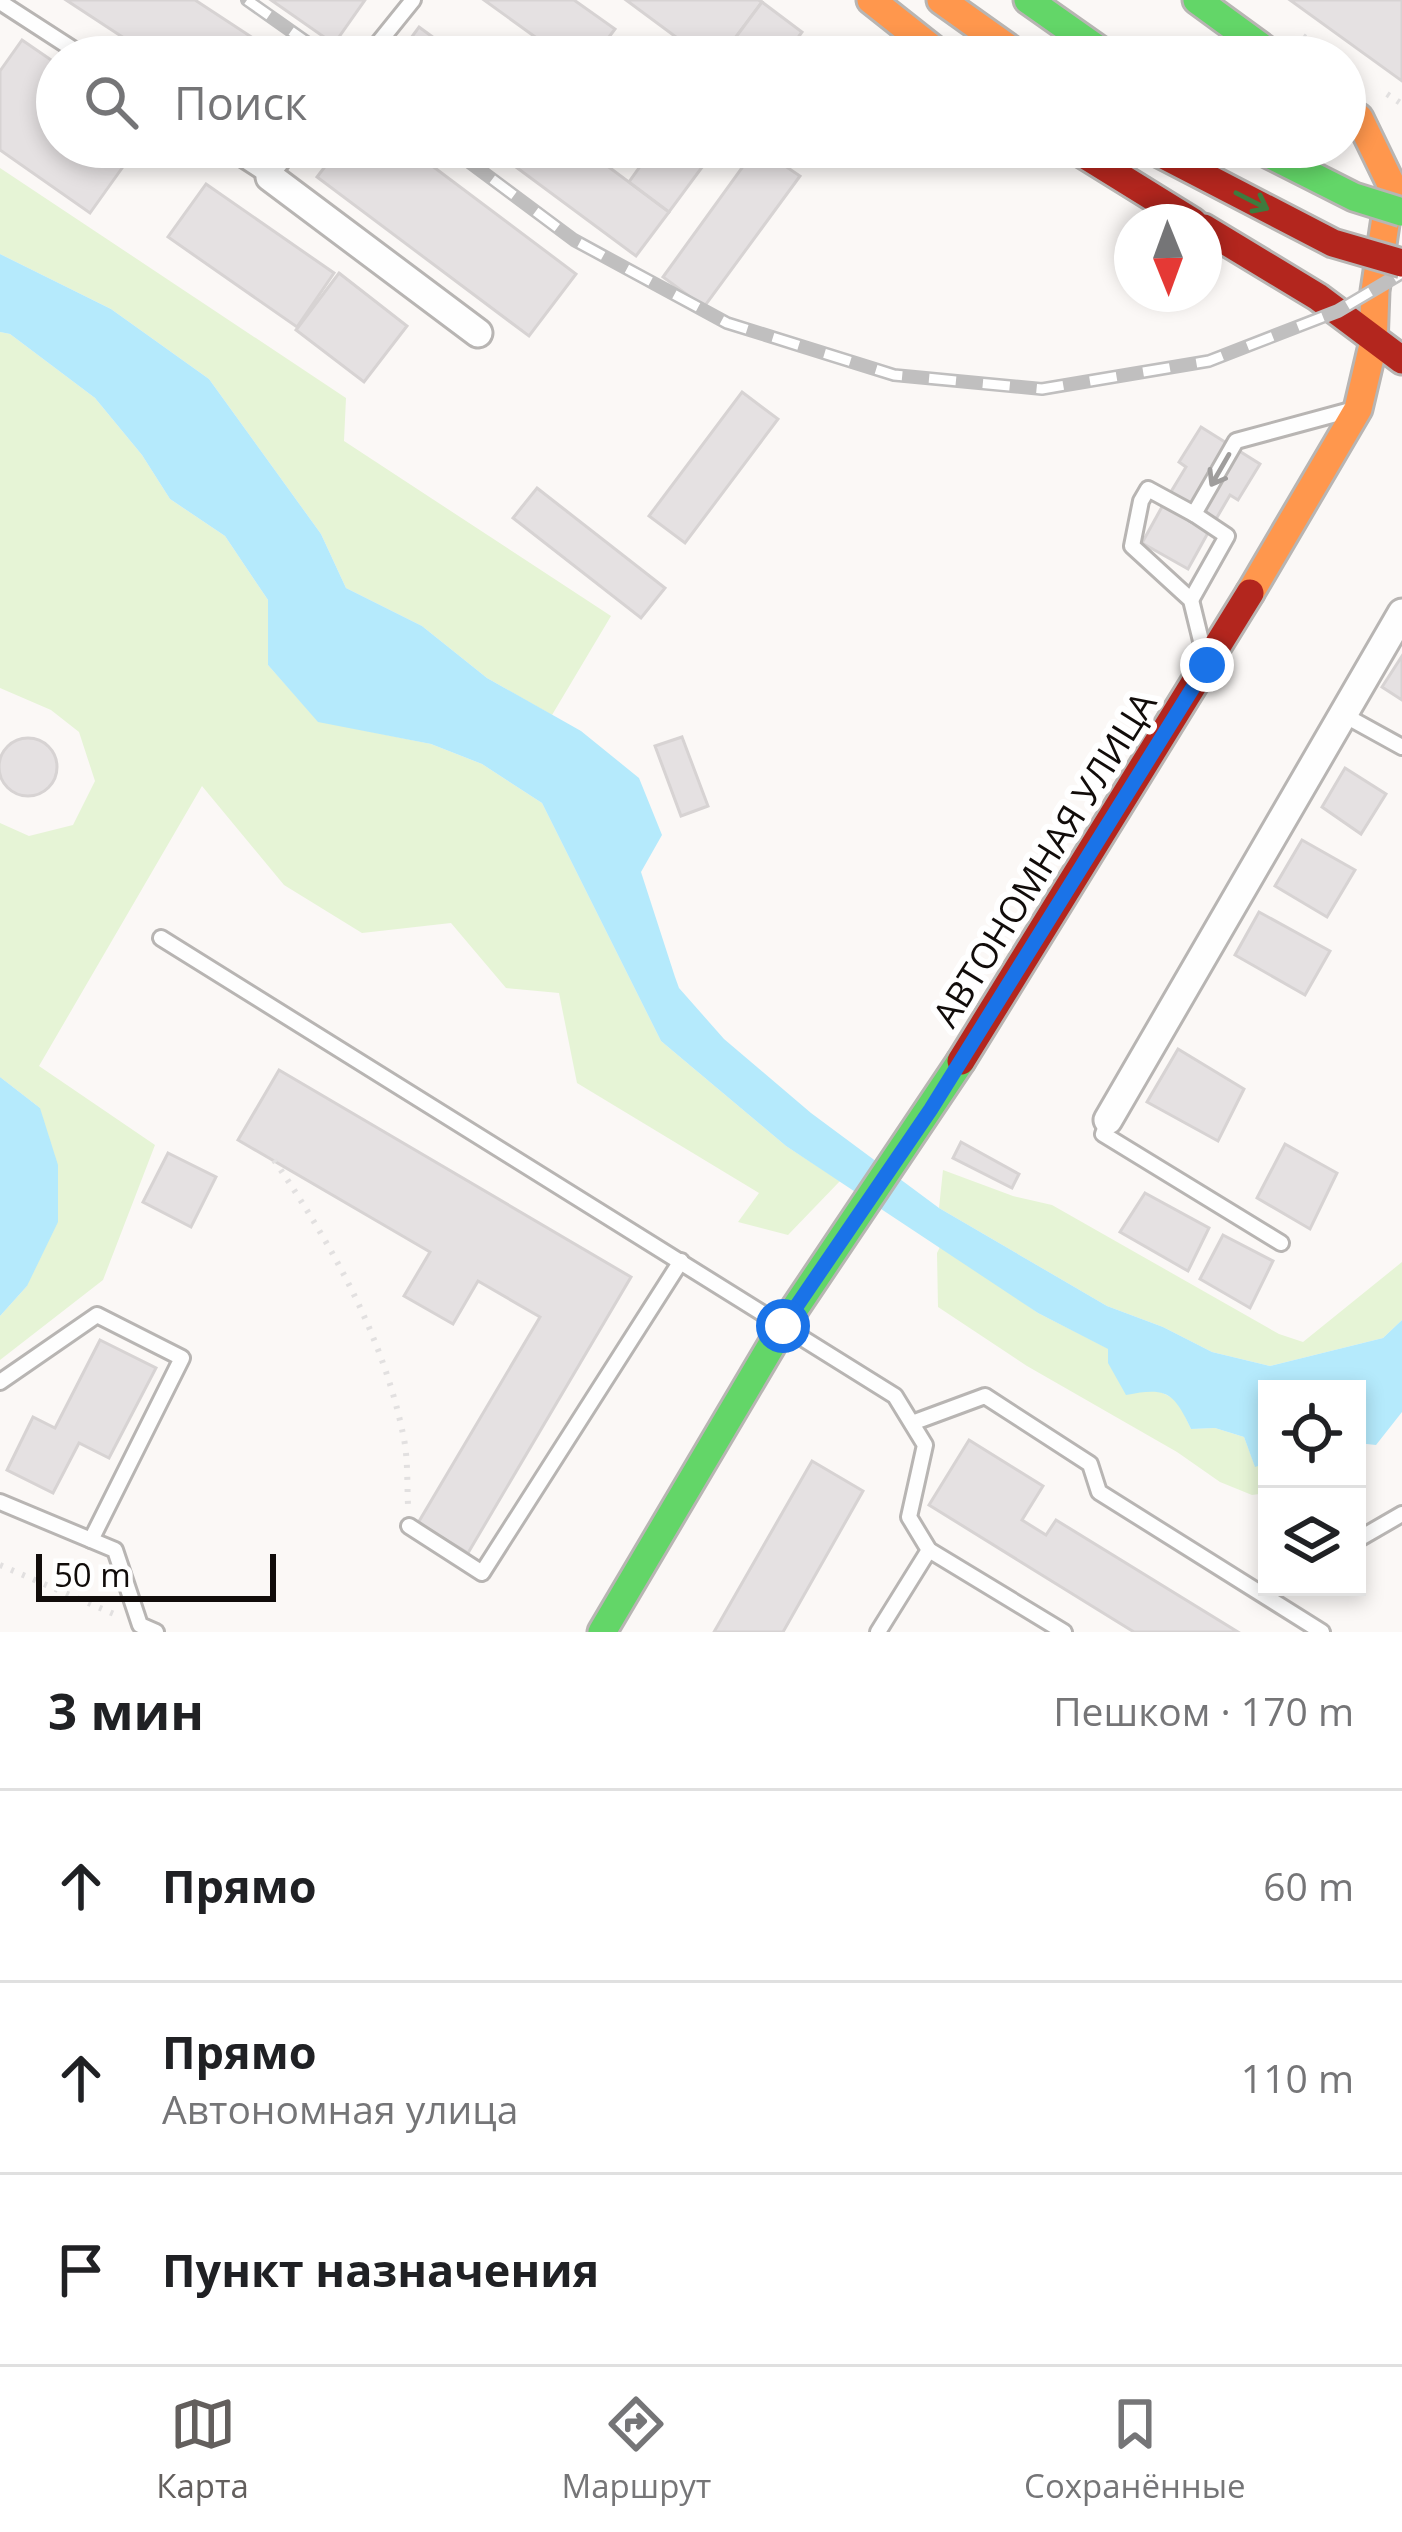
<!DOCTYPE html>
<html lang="ru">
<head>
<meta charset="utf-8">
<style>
  body { margin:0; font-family:"Open Sans",sans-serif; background:#f2f2f2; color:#202124 }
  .controls { position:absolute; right:36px; bottom:36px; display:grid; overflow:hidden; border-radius:0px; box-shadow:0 6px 18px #0003 }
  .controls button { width:108px; height:108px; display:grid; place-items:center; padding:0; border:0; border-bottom:3px solid #e0e0e0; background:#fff; color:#202124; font:60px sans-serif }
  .compass { position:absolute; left:1114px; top:204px; width:108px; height:108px; border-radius:50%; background:#fff; box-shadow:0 6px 18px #0003; rotate:179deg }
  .scale { position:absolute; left:36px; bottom:30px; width:240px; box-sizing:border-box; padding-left:12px; border:6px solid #110c0a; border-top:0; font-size:33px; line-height:42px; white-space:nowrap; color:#110c0a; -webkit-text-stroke:9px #fff; paint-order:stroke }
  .stop { position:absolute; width:36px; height:36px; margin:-27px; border:9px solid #1a73e8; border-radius:50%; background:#fff }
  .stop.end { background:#1a73e8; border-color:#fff; box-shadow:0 3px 12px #0008 }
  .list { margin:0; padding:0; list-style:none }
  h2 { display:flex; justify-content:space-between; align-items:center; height:156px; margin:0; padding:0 48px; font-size:51px }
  h2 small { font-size:39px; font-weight:400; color:#757577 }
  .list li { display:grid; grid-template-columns:78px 1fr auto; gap:36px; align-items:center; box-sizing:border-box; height:192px; padding:0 48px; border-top:3px solid #e0e0e0 }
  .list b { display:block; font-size:45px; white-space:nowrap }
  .list p { margin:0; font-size:39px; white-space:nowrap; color:#757577 }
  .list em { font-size:39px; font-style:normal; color:#757577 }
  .icon { flex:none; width:66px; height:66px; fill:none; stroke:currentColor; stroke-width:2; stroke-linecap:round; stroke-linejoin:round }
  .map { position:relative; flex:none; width:1402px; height:1632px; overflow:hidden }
  .search { position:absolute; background:#fff; box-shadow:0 6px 18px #0003; left:36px; right:36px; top:36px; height:132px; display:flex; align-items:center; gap:30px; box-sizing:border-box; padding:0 42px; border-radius:66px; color:#757577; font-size:45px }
  .sheet { height:732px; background:#fff }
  nav { display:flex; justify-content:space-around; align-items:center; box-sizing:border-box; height:168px; border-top:3px solid #e0e0e0; background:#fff; font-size:33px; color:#757577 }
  nav a { display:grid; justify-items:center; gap:6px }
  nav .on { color:#635f5d }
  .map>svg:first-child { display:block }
  .green { fill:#e6f4d6 }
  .water { fill:#b5eafc }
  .building { fill:#e5e1e2; stroke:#d7d3d3; stroke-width:3 }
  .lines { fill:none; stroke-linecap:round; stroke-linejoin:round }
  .lane-casing { stroke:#b8b5b3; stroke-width:20 }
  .street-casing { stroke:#b8b5b3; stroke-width:33 }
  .fast-casing { stroke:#b8b5b3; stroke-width:33 }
  .slow-casing { stroke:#b8b5b3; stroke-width:33 }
  .jam-casing { stroke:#b8b5b3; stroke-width:33 }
  .path { stroke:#e2e0e0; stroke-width:6; stroke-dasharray:3 9; stroke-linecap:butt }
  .lane { stroke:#fefefe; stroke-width:14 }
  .street { stroke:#fefefe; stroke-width:27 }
  .fast { stroke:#63d668; stroke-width:27 }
  .slow { stroke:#ff974d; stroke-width:27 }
  .jam { stroke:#b3261e; stroke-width:27 }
  .rail-casing { stroke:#c0bfbf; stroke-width:14 }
  .rail { stroke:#fff; stroke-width:9; stroke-dasharray:27; stroke-linecap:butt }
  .fast-bridge-casing { stroke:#b8b5b3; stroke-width:33; stroke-linecap:butt }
  .jam-bridge-casing { stroke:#b8b5b3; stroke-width:33; stroke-linecap:butt }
  .fast-bridge { stroke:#63d668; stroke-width:27 }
  .jam-bridge { stroke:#b3261e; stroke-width:27 }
  .oneway { stroke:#3e7b3e }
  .oneway2 { stroke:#9f9d9c }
  .route { stroke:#1a73e8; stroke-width:15 }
  .labels { text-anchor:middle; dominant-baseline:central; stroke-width:12; stroke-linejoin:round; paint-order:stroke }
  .street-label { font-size:36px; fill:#110c0a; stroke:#fff }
</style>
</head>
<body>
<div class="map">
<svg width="1402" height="1632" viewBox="0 0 1402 1632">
  <rect width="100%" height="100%" fill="#fbf8f6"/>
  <!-- green -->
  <g class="green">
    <path d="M0,168L346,398L344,441L611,616L552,715L487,678L422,626L346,588L321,534L209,379L111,309L0,254Z"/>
    <path d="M0,332L10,334L95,398L142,455L170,499L225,536L268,600V665L318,721L431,744L482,764L542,803L661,1041L786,1146L840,1181L788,1235L738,1222L759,1193L577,1083L559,993L506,988L451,923L362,933L284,885L202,786L39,1066L155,1145L103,1280L0,1360V1316L27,1286L40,1108L0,1077V823L29,836L73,825L95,781L79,732L51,710L0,688Z"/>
    <path d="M943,1170L1013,1196L1052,1205L1279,1334L1303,1342L1402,1262V1320L1383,1338L1270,1366L1212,1352L1163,1327L1107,1306L939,1208Z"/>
    <path d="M941,1245L1038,1313L1109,1349L1155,1389L1178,1401L1191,1429L1215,1428L1244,1437L1255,1466L1267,1463V1493L1252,1495L1220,1482L1177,1452L1027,1366L938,1307L937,1253Z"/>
  </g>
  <!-- water -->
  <g class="water">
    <path d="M0,254L111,309L209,379L321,534L346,588L422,626L487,678L581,731L639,778L662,835L641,872L675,977L679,988L724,1039L811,1113L939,1208L1107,1306L1163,1327L1212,1352L1270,1366L1383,1338L1402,1320V1412L1376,1445L1357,1443V1389H1267V1463L1255,1467L1244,1437L1215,1428L1191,1429C1174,1392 1166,1387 1126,1395L1108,1363V1349L1038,1313L786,1146L661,1041L542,803L482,764L431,744L318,722L268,665V600L225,536L170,499L142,455L95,398L10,334L0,332Z"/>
    <path d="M0,1077L40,1108L58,1165V1222L27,1286L0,1316Z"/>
  </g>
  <!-- building -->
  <g class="building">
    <path d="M66,0H195L282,57H153Z"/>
    <path d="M271,0H365L334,44Z"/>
    <path d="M484,0H574L615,29L594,57H563Z"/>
    <path d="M626,0H758L762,2L721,57H703Z"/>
    <path d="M1290,0H1402V81Z"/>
    <path d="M762,2L802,32L784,57H721Z"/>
    <path d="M419,27L460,57H397Z"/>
    <path d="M22,40L57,64V147H137L90,213L0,150V71Z"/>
    <path d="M340,147H407L576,274L529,336L317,177Z"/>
    <path d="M489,147H582L669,212L636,256Z"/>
    <path d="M654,147H717L669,212L629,182Z"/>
    <path d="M757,147L800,176L704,307L663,277Z"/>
    <path d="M206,184L334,273L297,327L168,237Z"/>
    <path d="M339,273L407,326L364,382L296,330Z"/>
    <path d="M742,392L778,419L685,543L649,516Z"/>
    <path d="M1201,427L1260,464L1238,500L1230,495L1209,531L1163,505L1186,467L1179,462Z"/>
    <path d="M537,488L665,588L641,618L513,518Z"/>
    <path d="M1163,505L1209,531L1188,569L1142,543Z"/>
    <path d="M1402,656V700L1382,687Z"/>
    <path d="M682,737L708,806L681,816L655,746Z"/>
    <circle cx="28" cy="767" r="29"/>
    <path d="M1345,768L1386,794L1361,834L1322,807Z"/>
    <path d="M1302,840L1355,870L1327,917L1275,886Z"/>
    <path d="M1259,912L1330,951L1305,995L1235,955Z"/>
    <path d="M1178,1049L1244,1089L1218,1141L1147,1102Z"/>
    <path d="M279,1070L631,1277L468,1553L418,1523L540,1317L478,1281L453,1324L404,1296L430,1252L238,1140Z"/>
    <path d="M961,1142L1019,1174L1012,1188L953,1158Z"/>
    <path d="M1285,1144L1337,1173L1310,1229L1257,1198Z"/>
    <path d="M168,1153L216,1177L191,1227L143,1202Z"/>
    <path d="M1145,1193L1209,1228L1188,1271L1120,1232Z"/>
    <path d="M1223,1235L1273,1261L1250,1308L1200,1279Z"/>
    <path d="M100,1340L156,1368L109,1458L79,1443L53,1493L7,1470L33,1417L55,1428Z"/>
    <path d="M969,1440L1043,1486L1022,1520L1046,1535L1056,1520L1238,1632H1134L929,1505Z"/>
    <path d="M812,1461L863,1491L783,1632H714Z"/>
  </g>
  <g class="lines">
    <!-- lane casing -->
    <g class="lane-casing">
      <g id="lane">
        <path d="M0,2L85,57"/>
        <path d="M367,57L413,0"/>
        <path d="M224,147L270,177L294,147"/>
        <path d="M1191,600L1227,536L1194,514"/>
        <path d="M1204,653L1191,600L1132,546L1141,501L1148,489L1194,514L1236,441L1347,411"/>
        <path d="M1344,715L1402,747"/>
        <path d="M161,938L895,1396L925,1445L909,1517L929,1550L1064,1632"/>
        <path d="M1108,1120L1103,1134L1281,1243"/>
        <path d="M0,1382L97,1315L182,1358L91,1540"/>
        <path d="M912,1423L985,1396L1090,1464L1099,1492L1322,1632"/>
        <path d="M0,1502L115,1550L140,1625L156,1632"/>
        <path d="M409,1526L482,1573L681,1261"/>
        <path d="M1357,1540L1402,1514"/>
        <path d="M878,1632L929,1550"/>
      </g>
    </g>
    <!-- street casing -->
    <g class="street-casing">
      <g id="street">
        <path d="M270,177L478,333"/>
        <path d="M1108,1120L1402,613"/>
      </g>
    </g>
    <!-- fast casing -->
    <g class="fast-casing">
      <g id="fast">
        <path d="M1028,0L1109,57"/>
        <path d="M1197,0L1275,57"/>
        <path d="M602,1632L783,1326L961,1061"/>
      </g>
    </g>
    <!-- slow casing -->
    <g class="slow-casing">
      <g id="slow">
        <path d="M871,0L943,57"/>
        <path d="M941,0L1021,57"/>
        <path d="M1250,593L1358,409L1373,345L1375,291L1391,184L1359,118L1345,108"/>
      </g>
    </g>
    <!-- jam casing -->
    <g class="jam-casing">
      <g id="jam">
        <path d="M1072,147L1193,222"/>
        <path d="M1204,228L1318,297L1402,360"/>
        <path d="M961,1061L1250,593"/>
      </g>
    </g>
    <!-- path -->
    <g class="path">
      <path d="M1303,36L1334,57"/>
      <path d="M1387,94L1402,104"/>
      <path d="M274,1160C332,1245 384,1337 404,1439C408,1460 407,1483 408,1505"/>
      <path d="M0,1565L114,1614"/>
    </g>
    <!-- lane -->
    <use href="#lane" class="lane"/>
    <!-- street -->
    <use href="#street" class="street"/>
    <!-- fast -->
    <use href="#fast" class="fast"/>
    <!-- slow -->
    <use href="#slow" class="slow"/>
    <!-- jam -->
    <use href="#jam" class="jam"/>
    <!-- rail casing -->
    <g class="rail-casing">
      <g id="rail">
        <path d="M247,0L328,57"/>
        <path d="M449,147L574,240L727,323L894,375L1042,389L1209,361L1338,311L1402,273"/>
      </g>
    </g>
    <!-- rail -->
    <use href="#rail" class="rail"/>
    <!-- fast-bridge casing -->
    <g class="fast-bridge-casing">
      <path id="fast-bridge" d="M1255,147L1354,197L1402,212"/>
    </g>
    <!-- jam-bridge casing -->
    <g class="jam-bridge-casing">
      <path id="jam-bridge" d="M1148,147L1333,243L1402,263"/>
    </g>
    <!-- fast-bridge -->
    <use href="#fast-bridge" class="fast-bridge"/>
    <!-- jam-bridge -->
    <use href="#jam-bridge" class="jam-bridge"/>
  </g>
  <!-- one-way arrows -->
  <defs><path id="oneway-shaft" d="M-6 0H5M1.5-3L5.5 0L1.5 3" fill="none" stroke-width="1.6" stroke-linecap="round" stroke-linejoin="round" transform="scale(3)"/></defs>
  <use class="oneway" href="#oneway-shaft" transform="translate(1252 201) rotate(27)"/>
  <use class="oneway2" href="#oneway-shaft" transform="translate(1220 470) rotate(120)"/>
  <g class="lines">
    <!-- route -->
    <path class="route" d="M783,1326L931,1109L1207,665"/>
  </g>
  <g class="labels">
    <!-- street labels -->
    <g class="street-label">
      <text transform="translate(1044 859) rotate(-58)">АВТОНОМНАЯ УЛИЦА</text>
    </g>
  </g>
</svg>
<div class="controls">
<button><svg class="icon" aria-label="locate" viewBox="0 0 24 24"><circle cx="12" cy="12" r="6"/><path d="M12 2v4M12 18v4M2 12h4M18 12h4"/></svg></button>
<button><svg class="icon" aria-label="layers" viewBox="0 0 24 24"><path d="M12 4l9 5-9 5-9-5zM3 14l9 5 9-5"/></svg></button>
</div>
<svg class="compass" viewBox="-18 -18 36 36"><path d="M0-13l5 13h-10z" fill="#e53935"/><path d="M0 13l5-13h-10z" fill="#757577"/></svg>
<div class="scale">50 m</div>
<div class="stop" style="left:783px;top:1326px"></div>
<div class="stop end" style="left:1207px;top:665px"></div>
<div class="search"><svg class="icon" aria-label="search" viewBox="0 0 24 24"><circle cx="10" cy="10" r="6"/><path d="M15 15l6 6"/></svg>Поиск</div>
</div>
<section class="sheet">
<h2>3 мин<small>Пешком · 170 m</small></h2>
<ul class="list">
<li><svg class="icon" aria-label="ahead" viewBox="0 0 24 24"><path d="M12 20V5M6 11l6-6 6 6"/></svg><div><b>Прямо</b></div><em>60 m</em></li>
<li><svg class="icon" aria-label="ahead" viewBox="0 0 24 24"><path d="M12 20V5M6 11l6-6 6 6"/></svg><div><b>Прямо</b><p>Автономная улица</p></div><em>110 m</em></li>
<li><svg class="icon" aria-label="arrive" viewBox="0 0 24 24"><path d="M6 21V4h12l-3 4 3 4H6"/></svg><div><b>Пункт назначения</b></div></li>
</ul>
</section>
<nav>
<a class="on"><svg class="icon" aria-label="map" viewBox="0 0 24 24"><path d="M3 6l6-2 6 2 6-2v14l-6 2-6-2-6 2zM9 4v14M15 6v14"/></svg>Карта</a>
<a><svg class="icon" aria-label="directions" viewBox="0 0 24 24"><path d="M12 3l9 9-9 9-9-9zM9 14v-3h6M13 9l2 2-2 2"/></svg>Маршрут</a>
<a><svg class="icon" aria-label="saved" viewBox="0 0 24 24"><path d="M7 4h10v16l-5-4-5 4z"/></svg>Сохранённые</a>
</nav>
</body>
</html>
